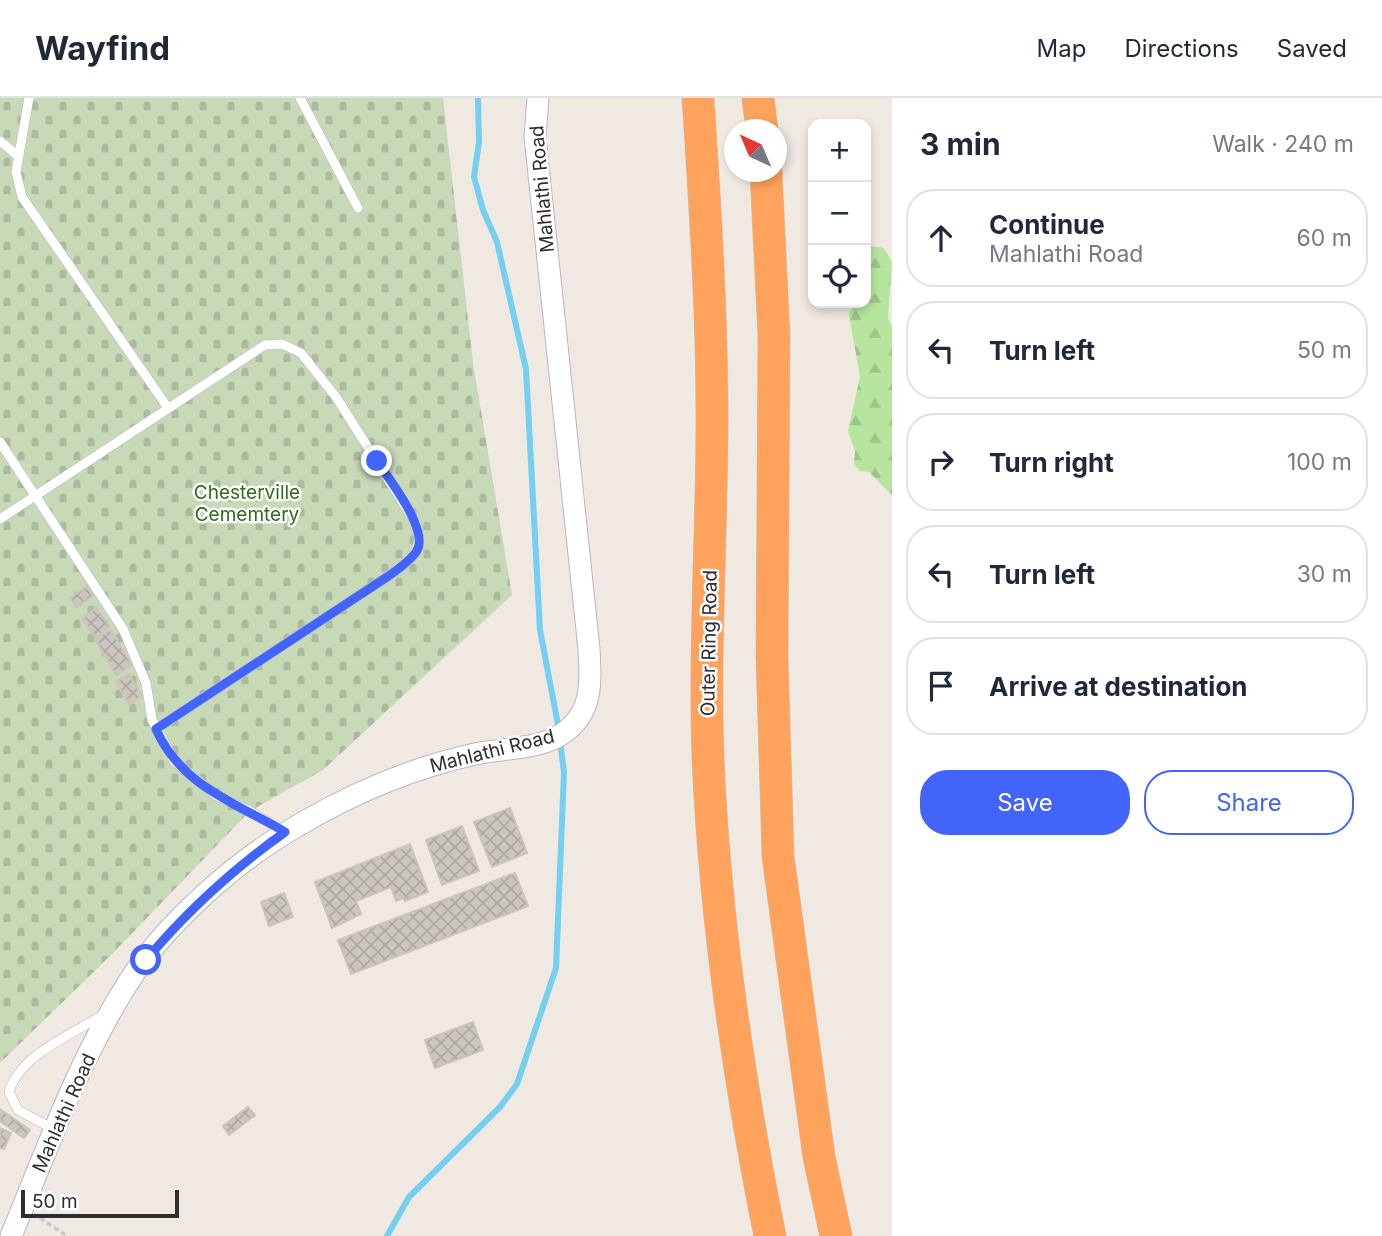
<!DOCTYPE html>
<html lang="en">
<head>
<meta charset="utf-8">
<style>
  body { margin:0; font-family:Inter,sans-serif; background:#f6f6f7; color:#1f2937 }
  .controls { position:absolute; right:21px; top:21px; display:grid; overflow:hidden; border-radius:14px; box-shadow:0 4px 10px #0003 }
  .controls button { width:63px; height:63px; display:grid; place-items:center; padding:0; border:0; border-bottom:2px solid #e0e1e3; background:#fff; color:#1f2937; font:35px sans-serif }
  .compass { position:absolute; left:724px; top:21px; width:63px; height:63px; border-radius:50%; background:#fff; box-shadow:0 4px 10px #0003; rotate:316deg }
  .scale { position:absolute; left:21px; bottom:18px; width:158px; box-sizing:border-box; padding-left:7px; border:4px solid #2e2e2e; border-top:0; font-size:19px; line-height:24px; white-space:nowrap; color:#2e2e2e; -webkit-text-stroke:5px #fff; paint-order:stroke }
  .stop { position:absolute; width:21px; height:21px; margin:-16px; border:5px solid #4264fb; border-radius:50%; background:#fff }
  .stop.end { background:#4264fb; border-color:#fff; box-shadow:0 2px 7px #0008 }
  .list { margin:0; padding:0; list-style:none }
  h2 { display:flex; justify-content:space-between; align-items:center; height:91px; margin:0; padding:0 28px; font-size:30px }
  h2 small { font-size:23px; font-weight:400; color:#747a83 }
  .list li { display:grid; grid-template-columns:46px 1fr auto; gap:21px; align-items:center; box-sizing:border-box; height:98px; margin:0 14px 14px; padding:0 14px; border:2px solid #e0e1e3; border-radius:28px }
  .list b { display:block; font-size:26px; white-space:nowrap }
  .list p { margin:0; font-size:23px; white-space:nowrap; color:#747a83 }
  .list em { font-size:23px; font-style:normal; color:#747a83 }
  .actions { display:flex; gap:14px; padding:21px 28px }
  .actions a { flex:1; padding:16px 0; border:2px solid #4264fb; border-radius:28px; text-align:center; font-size:24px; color:#4264fb }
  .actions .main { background:#4264fb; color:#fff }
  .icon { flex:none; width:38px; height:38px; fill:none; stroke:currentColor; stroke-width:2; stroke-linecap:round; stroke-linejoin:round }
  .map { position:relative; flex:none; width:892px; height:1138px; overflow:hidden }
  header { display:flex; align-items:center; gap:42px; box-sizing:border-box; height:98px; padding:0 35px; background:#fff; border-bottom:2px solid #e0e1e3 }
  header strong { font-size:33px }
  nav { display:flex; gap:38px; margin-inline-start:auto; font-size:24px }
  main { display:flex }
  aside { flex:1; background:#fff }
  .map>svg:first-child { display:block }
  .forest { fill:url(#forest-firs) }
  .cemetery { fill:url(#cemetery-stones) }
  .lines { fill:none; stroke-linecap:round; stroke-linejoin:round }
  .stream { stroke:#75cff0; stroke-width:6 }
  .building { fill:url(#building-cross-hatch); stroke:#cbc5ba; stroke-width:2 }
  .service-casing { stroke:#b4b7c1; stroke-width:10 }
  .tertiary-casing { stroke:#b4b7c1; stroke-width:23 }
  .motorway-casing { stroke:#c9c9c9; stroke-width:33 }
  .path { stroke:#c9c9c9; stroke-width:3.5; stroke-dasharray:5 3.5; stroke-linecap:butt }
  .service { stroke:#fff; stroke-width:9 }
  .tertiary { stroke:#fff; stroke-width:21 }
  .motorway { stroke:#ffa35c; stroke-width:32 }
  .route { stroke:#4264fb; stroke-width:9 }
  .labels { text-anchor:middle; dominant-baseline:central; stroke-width:5; stroke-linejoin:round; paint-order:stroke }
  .street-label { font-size:19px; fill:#2e2e2e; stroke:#fff }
  .park-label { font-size:19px; fill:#2c6e1b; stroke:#fff }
</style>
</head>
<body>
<header>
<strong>Wayfind</strong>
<nav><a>Map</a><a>Directions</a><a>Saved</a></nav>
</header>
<main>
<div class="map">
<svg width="892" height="1138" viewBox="0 0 892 1138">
  <defs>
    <pattern id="forest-firs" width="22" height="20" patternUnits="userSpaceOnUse" patternTransform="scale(1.75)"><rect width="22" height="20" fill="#b6e59e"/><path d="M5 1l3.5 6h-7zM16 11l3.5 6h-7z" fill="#9dc588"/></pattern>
    <pattern id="cemetery-stones" width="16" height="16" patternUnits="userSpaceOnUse" patternTransform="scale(1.75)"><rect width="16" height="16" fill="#c8d9b8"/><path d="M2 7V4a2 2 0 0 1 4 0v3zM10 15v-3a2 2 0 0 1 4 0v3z" fill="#acbb9e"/></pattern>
    <pattern id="building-cross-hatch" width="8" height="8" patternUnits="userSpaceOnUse" patternTransform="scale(1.75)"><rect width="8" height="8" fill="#cbc7bf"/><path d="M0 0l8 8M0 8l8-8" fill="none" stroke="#afaba4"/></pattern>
  </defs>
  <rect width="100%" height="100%" fill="#efe9e1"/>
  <!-- forest -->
  <path class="forest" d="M866,147L884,150L892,164L888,221L892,228V397L869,374L860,373L854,366L855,353L848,333L860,279L849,217L854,205H866Z"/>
  <!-- cemetery -->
  <path class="cemetery" d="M0,0H443L473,265L512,497L323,672L250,713L112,856L0,965Z"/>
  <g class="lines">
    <!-- stream -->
    <g class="stream">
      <path d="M478,0L479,44L474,79L483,112L497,144L526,271L540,532L559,632"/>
      <path d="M387,1138L409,1099L500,1009L517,986L556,870L564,674L560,643"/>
    </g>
  </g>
  <!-- building -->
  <g class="building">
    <path d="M87,488L93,498L76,509L70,500Z"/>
    <path d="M96,510L110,529L95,539L82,521Z"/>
    <path d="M111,532L132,567L116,577L95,541Z"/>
    <path d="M129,576L142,598L129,606L116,584Z"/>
    <path d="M510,710L527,755L492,769L474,724Z"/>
    <path d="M462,728L479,773L442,787L426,742Z"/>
    <path d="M410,746L428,794L405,803L403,800L396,803L391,789L356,803L361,816L332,830L315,784Z"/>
    <path d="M515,775L528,808L351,876L338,842Z"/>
    <path d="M284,795L293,819L269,828L261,804Z"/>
    <path d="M473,924L483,952L435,970L425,942Z"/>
    <path d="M248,1009L255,1017L229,1037L223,1028Z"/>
    <path d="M0,1011L30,1032L24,1040L0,1023Z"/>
    <path d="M0,1030L11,1035L4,1051L0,1050Z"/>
  </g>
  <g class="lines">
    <!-- service casing -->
    <g class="service-casing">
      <g id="service">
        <path d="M29,0L16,74L22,99L168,310"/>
        <path d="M300,0L358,110"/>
        <path d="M0,43L18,58"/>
        <path d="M0,344L123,531L146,585L152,622L175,664L217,698L250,713L284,734"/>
        <path d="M0,421L265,247L282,246L301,255L336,299L416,425C425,455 410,462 387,479L156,631"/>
        <path d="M53,1031L18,1012L9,994C19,958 72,936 101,918"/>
      </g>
    </g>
    <!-- tertiary casing -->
    <g class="tertiary-casing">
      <path id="tertiary" d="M11,1138C46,1054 77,966 126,888C163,827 237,762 299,727C353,695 412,670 475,656C501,650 538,652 562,636C593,615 591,585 589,551L535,39L538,0"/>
    </g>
    <!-- motorway casing -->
    <g class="motorway-casing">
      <g id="motorway">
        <path d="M698,0C705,107 712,214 712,321C712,434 704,548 708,660C715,821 738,980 770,1138"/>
        <path d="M758,0L762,32"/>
        <path d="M766,74L774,238L772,558L778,758L819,1059L836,1138"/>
      </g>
    </g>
    <!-- path -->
    <path class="path" d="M40,1120L67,1138"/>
    <!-- service -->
    <use href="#service" class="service"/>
    <!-- tertiary -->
    <use href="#tertiary" class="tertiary"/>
    <!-- motorway -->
    <use href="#motorway" class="motorway"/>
  </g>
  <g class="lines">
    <!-- route -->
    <path class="route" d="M146,862C188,812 232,772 285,734C236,705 181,688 156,631L387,479C397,472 409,464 416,454C431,434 389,381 377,363"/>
  </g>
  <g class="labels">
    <!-- street labels -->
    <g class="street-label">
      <text transform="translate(542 91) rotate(-95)">Mahlathi Road</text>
      <text transform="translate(709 545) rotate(-89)">Outer Ring Road</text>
      <text transform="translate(492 653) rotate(-14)">Mahlathi Road</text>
      <text transform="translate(64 1015) rotate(-66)">Mahlathi Road</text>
    </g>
    <!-- park labels -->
    <g class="park-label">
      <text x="247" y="394">Chesterville<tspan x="247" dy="22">Cememtery</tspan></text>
    </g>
  </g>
</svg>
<div class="controls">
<button>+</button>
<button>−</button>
<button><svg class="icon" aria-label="locate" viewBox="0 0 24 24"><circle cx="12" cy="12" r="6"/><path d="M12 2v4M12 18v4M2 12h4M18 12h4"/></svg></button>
</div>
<svg class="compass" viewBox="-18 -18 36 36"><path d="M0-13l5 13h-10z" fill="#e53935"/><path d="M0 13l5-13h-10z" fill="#747a83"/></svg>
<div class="scale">50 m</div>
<div class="stop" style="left:146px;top:862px"></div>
<div class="stop end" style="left:377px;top:363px"></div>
</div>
<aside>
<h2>3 min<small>Walk · 240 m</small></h2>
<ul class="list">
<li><svg class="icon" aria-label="ahead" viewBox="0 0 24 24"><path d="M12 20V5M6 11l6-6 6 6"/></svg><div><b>Continue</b><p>Mahlathi Road</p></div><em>60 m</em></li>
<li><svg class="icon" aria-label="left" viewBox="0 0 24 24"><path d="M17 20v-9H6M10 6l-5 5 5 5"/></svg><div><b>Turn left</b></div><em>50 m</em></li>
<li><svg class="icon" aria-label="right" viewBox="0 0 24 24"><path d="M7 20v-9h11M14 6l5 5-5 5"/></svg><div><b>Turn right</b></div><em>100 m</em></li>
<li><svg class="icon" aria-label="left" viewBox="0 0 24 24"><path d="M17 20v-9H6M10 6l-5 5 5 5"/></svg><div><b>Turn left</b></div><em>30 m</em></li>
<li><svg class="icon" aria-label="arrive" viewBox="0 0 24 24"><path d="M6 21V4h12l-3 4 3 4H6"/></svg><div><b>Arrive at destination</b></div></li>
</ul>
<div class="actions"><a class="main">Save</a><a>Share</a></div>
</aside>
</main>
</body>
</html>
